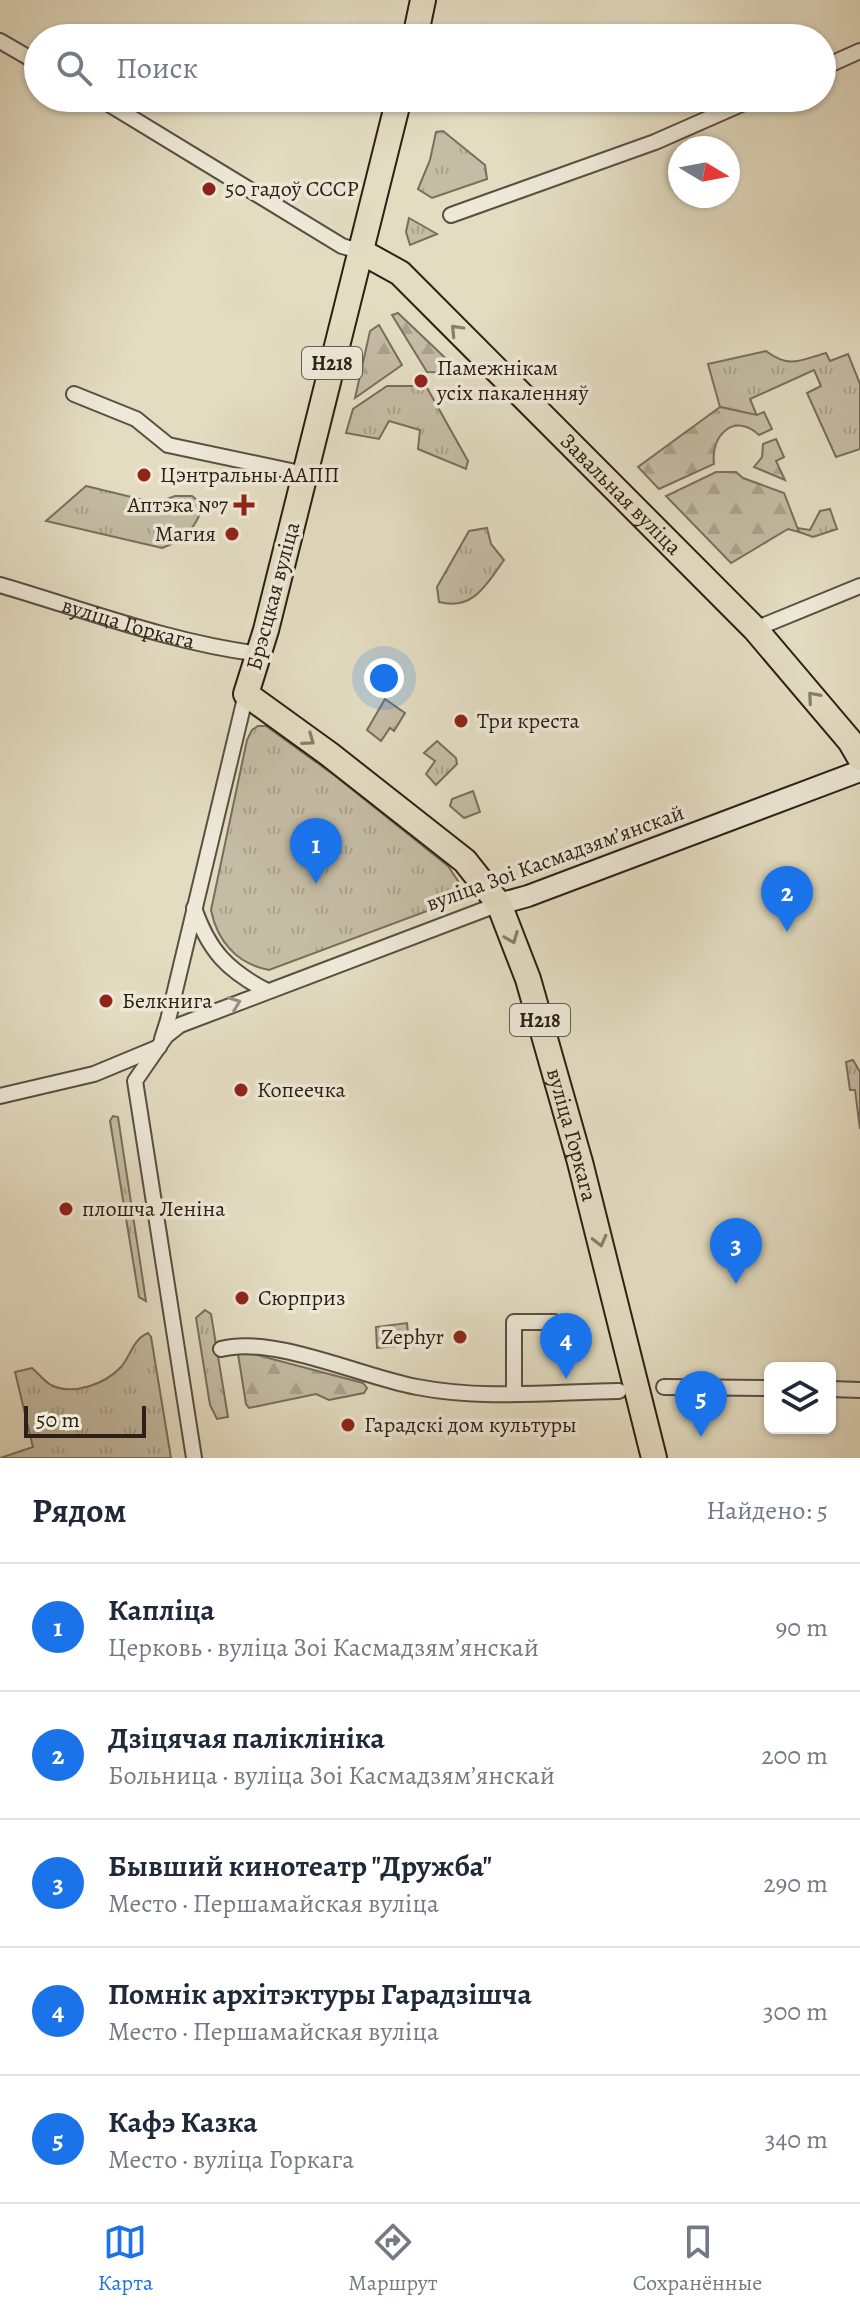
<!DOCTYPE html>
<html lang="ru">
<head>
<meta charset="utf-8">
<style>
  body { margin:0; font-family:Alegreya,serif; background:#f6f6f7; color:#1f2937 }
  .controls { position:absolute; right:24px; bottom:24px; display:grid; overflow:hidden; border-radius:12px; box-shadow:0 2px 6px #0004 }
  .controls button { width:72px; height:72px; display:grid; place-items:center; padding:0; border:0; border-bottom:2px solid #e0e1e3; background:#fff; color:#1f2937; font:40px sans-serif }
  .compass { position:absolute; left:668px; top:136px; width:72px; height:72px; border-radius:50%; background:#fff; box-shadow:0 2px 6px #0004; rotate:100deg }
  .scale { position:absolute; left:24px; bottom:20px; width:122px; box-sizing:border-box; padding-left:8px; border:4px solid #2d2016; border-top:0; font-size:22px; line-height:28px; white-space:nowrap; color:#2d2016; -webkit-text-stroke:6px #ede8d7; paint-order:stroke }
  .you { position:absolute; left:384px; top:678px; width:28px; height:28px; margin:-20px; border:6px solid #fff; border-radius:50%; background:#1a73e8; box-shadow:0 0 0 12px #1a73e833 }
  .badge { display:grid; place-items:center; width:52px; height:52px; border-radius:50%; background:#1a73e8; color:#fff; font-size:26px; font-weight:700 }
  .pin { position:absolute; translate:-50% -66px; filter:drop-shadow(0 2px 4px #0008) }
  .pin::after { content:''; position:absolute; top:42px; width:28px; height:24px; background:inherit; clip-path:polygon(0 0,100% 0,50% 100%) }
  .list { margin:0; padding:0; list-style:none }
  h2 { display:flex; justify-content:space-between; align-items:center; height:104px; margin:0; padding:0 32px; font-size:34px }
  h2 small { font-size:26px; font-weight:400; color:#747a83 }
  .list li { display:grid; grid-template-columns:52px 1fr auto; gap:24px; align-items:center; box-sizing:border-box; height:128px; padding:0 32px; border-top:2px solid #e0e1e3 }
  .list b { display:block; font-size:30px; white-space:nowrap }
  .list p { margin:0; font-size:26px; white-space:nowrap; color:#747a83 }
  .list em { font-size:26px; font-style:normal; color:#747a83 }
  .icon { flex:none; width:44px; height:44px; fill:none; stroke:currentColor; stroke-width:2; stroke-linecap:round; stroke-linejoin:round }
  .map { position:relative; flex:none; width:860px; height:1458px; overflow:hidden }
  .search { position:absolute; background:#fff; box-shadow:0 2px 6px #0004; left:24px; right:24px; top:24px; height:88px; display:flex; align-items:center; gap:20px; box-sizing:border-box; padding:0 28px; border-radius:44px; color:#747a83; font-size:30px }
  .sheet { height:744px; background:#fff }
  nav { display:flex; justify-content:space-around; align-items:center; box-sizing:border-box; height:112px; border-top:2px solid #e0e1e3; background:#fff; font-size:22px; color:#747a83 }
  nav a { display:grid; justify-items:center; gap:4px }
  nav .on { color:#1a73e8 }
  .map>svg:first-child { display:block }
  .grass { fill:url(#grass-tufts); stroke:#786e5d; stroke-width:2 }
  .forest { fill:url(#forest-firs); stroke:#786e5d; stroke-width:2 }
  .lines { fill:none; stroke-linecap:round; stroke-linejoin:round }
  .street-casing { stroke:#5a4f41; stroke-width:18 }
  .secondary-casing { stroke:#2d2016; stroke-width:24 }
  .primary-casing { stroke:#2d2016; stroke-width:28 }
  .street { stroke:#ede8d7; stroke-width:14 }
  .secondary { stroke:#ede8d7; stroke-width:20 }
  .primary { stroke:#e3dcc1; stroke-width:24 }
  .oneway { stroke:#887e6c }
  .oneway2 { stroke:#978e80 }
  .poi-dot { fill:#8f2418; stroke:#ede8d7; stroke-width:3 }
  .labels { text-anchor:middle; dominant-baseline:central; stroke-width:7; stroke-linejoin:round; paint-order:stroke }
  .shield { fill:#ede8d7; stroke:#675c50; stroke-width:2 }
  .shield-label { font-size:20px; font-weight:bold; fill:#2d2016 }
  .poi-label { font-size:22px; fill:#2d2016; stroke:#ede8d7; text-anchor:start }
  .street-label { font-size:22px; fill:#2d2016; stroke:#ede8d7 }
</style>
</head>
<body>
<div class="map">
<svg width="860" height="1458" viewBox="0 0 860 1458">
  <defs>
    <pattern id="grass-tufts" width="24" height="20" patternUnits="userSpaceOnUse" patternTransform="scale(2)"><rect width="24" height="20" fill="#c4bca4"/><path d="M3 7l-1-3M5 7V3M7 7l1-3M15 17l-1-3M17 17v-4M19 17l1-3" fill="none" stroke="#a9a18c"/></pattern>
    <pattern id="forest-firs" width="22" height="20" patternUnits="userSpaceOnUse" patternTransform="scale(2)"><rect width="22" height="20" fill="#c4bca4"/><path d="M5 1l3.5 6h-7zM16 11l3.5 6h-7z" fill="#a9a18c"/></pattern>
  </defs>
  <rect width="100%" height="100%" fill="#e3dcc1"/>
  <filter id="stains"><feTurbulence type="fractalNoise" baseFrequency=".0025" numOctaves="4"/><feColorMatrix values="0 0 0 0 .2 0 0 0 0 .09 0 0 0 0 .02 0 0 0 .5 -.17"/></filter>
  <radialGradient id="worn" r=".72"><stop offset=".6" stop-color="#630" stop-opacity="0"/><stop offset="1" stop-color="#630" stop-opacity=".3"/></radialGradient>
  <!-- grass -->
  <g class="grass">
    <path d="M443,131L485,165L487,179L432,198L418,189L430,160L436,132Z"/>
    <path d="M409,218L437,234L410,245L406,232Z"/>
    <path d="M766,351C790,369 800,360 826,353L830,361L848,354L860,384V449L836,457L807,393L821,386L814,370L750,399L757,416L720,407L708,364Z"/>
    <path d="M387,386H426L468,461L466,469L418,449L420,430L389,421L379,439L346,433L353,409Z"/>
    <path d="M86,486L156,503L175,496H192L203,505C196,528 185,540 162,548L46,521Z"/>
    <path d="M830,509L837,529L813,537L799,532L797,528L810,530L820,511Z"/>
    <path d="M487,528L491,544L504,560C486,585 473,611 439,602L437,587L469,531Z"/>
    <path d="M385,699L405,713L394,731L390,728L381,741L367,730Z"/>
    <path d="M258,726H266L334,775L448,866L458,881L460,891L454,901L269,970C237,964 217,941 211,910L247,740L252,730Z"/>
    <path d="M437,741L456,758L457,764L436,785L426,774L435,761L424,753Z"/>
    <path d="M473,791L480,812L464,818L450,806L452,799Z"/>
    <path d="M853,1060L860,1072V1129L855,1090H850L846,1062Z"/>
    <path d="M113,1116L118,1117L146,1301L139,1297L110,1121Z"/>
    <path d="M205,1310L211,1314L228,1417L217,1419L210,1405L196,1318Z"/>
    <path d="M407,1323L409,1345L377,1348L376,1327Z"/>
    <path d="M148,1333L151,1337L171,1458H0L33,1447L15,1372L32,1368C38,1373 44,1381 51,1385C73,1396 105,1384 121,1367C131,1356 132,1340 148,1333Z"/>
  </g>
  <!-- forest -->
  <g class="forest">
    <path d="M398,313L461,373L427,372L392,315Z"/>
    <path d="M379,325L402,365L355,398L370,331Z"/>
    <path d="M720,407L757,415L764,412L772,429L759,435C735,412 710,435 714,464L659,489L638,467Z"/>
    <path d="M776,439L784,457L776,461L785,480L754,467L762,457L763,444Z"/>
    <path d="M716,472H736L743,478L784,493L799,532L788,529L731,563L666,496Z"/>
    <path d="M242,1351L363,1383L367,1388L364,1393L329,1400L316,1394L249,1408L246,1404L238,1354Z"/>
  </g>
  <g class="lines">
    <!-- street casing -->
    <g class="street-casing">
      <g id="street">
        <path d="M0,41L38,63"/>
        <path d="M822,68L860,51"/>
        <path d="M99,98L342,246L362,252"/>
        <path d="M451,215L655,142L755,98"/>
        <path d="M74,394L136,419L168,445L305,474"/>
        <path id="s1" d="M0,585C85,610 172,643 260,654"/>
        <path d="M755,629L860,586"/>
        <path d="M194,908C209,951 227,970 267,991"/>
        <path d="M162,1039L168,1020L246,694"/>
        <path d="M0,1096L94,1074L159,1047"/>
        <path d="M221,1349C274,1335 362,1377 417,1387C483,1400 553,1392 619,1391"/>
        <path d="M664,1387L770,1388"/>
        <path d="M830,1389L860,1390"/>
        <path d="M514,1393V1322H555"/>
        <path d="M194,1458L135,1081L166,1036L180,1025L499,904"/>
      </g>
    </g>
    <!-- secondary casing -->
    <g class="secondary-casing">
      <path id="secondary" d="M499,904L528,896L860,771"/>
    </g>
    <!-- primary casing -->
    <g class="primary-casing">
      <g id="primary">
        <path d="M415,38L423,0"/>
        <path id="s2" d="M399,98L266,630L246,694L329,754L465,861L499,904L528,979L580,1162L654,1458"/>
        <path id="s3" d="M362,252L400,273L755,629L850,741L860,758"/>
      </g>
    </g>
    <!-- street -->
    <use href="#street" class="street"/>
    <!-- secondary -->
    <use href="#secondary" class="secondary"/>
    <!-- primary -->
    <use href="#primary" class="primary"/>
  </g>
  <!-- one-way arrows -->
  <defs><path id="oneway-chevron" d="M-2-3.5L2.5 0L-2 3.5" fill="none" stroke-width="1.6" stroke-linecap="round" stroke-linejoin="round" transform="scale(2)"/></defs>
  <g class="oneway">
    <use href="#oneway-chevron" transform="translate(456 330) rotate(-134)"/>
    <use href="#oneway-chevron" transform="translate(813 697) rotate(-131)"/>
    <use href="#oneway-chevron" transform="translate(309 740) rotate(36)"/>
    <use href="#oneway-chevron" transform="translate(512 938) rotate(69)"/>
    <use href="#oneway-chevron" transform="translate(600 1241) rotate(76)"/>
  </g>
  <use class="oneway2" href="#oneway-chevron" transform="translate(235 1003) rotate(-21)"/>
  <!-- markers -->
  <g class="poi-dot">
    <circle cx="209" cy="189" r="8"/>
    <circle cx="421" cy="381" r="8"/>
    <circle cx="144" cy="475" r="8"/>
    <path d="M240 493h8v8h8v8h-8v8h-8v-8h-8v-8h8z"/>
    <circle cx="232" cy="534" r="8"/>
    <circle cx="461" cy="721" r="8"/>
    <circle cx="106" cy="1001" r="8"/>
    <circle cx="241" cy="1090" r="8"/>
    <circle cx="66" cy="1209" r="8"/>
    <circle cx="242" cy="1298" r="8"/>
    <circle cx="460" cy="1337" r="8"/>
    <circle cx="348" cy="1425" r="8"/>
  </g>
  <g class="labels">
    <!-- shield labels -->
    <g class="shield">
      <rect x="302" y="347" width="60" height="32" rx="6"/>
      <rect x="510" y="1004" width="60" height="32" rx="6"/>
    </g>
    <g class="shield-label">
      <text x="332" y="363">Н218</text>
      <text x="540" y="1020">Н218</text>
    </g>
    <!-- poi labels -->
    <g class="poi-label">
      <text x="225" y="189">50 гадоў СССР</text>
      <text x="437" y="368">Памежнікам<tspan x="437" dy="25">усіх пакаленняў</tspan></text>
      <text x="160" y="475">Цэнтральны ААПП</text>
      <text x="228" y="505" text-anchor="end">Аптэка №7</text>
      <text x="216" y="534" text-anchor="end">Магия</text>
      <text x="477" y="721">Три креста</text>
      <text x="122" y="1001">Белкнига</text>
      <text x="257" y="1090">Копеечка</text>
      <text x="82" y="1209">плошча Леніна</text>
      <text x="258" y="1298">Сюрприз</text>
      <text x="444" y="1337" text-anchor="end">Zephyr</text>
      <text x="364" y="1425">Гарадскі дом культуры</text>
    </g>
    <!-- street labels -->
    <g class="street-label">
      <text stroke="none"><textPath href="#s3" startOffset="356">Завальная вуліца</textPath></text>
      <text transform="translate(273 596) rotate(-75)">Брэсцкая вуліца</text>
      <text stroke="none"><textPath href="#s1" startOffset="134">вуліца Горкага</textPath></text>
      <text transform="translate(555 858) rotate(-20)">вуліца Зоі Касмадзямʼянскай</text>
      <text stroke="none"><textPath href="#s2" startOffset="1188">вуліца Горкага</textPath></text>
    </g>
  </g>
  <rect width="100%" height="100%" filter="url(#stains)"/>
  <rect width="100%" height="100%" fill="url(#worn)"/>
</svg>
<div class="controls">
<button><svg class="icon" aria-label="layers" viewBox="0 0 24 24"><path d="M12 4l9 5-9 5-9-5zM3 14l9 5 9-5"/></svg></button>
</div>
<svg class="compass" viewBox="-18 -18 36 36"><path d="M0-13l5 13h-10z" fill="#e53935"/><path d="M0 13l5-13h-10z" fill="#747a83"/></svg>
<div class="scale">50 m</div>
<div class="you"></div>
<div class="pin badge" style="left:316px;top:884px">1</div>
<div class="pin badge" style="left:787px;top:932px">2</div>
<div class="pin badge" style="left:736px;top:1284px">3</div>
<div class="pin badge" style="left:566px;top:1379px">4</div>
<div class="pin badge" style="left:701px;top:1437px">5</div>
<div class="search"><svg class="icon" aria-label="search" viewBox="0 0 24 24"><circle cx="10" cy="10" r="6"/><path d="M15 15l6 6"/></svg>Поиск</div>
</div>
<section class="sheet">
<h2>Рядом<small>Найдено: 5</small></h2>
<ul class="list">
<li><span class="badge">1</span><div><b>Капліца</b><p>Церковь · вуліца Зоі Касмадзямʼянскай</p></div><em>90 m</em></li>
<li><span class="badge">2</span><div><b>Дзіцячая паліклініка</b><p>Больница · вуліца Зоі Касмадзямʼянскай</p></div><em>200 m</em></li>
<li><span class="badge">3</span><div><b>Бывший кинотеатр &quot;Дружба&quot;</b><p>Место · Першамайская вуліца</p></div><em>290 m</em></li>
<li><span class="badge">4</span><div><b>Помнік архітэктуры Гарадзішча</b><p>Место · Першамайская вуліца</p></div><em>300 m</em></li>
<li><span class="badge">5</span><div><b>Кафэ Казка</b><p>Место · вуліца Горкага</p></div><em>340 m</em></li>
</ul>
</section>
<nav>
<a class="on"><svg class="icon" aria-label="map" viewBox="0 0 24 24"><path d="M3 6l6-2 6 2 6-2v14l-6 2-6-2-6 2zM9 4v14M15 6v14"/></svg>Карта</a>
<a><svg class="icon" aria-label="directions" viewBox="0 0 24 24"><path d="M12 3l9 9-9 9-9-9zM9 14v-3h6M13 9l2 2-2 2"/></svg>Маршрут</a>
<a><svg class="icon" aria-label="saved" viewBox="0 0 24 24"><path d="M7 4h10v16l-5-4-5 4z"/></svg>Сохранённые</a>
</nav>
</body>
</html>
